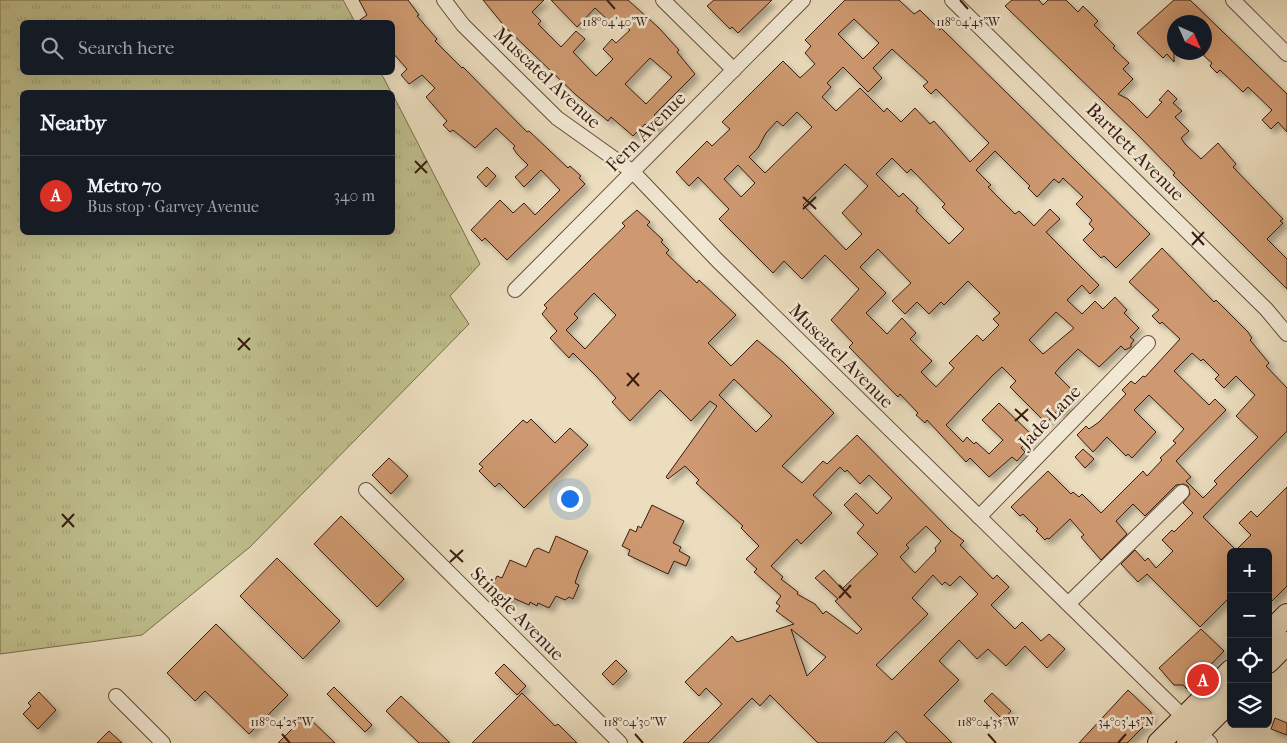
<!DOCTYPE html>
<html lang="en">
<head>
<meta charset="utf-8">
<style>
  body { margin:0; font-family:"IM FELL French Canon",serif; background:#20242c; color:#f1f3f6 }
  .controls { position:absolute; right:15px; bottom:15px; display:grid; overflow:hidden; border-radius:8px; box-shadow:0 5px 20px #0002 }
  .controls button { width:45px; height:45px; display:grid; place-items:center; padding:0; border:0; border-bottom:1px solid #363941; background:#171b24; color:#f1f3f6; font:25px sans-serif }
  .compass { position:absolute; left:1167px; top:15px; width:45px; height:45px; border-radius:50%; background:#171b24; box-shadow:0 5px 20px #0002; rotate:135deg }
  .you { position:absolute; left:569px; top:498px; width:18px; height:18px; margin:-12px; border:4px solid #fff; border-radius:50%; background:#1a73e8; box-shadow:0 0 0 8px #1a73e833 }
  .badge { display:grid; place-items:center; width:32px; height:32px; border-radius:50%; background:#d93025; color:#fff; font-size:16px; font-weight:700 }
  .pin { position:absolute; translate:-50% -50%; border:2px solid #fff; box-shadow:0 1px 5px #0006 }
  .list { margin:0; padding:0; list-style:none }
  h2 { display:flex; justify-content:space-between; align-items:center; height:65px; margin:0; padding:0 20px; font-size:21px }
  h2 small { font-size:16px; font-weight:400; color:#9ea1a6 }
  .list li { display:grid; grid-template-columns:32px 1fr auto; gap:15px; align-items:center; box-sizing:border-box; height:80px; padding:0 20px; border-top:1px solid #363941 }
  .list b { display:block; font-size:19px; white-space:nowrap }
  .list p { margin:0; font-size:16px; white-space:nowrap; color:#9ea1a6 }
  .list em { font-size:16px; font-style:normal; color:#9ea1a6 }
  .icon { flex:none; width:28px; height:28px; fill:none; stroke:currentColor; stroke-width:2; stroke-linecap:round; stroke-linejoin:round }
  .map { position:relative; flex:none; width:1287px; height:743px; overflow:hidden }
  .search { position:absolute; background:#171b24; box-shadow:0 5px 20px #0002; left:20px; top:20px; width:375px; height:55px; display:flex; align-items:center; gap:12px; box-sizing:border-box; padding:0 18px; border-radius:8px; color:#9ea1a6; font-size:19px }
  .panel { position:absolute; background:#171b24; box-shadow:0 5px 20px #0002; left:20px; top:90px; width:375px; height:145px; border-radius:8px }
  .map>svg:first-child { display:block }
  .grass { fill:url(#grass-tufts); stroke:#7c6d4e }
  .building { fill:#ce9970; stroke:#381b0f; fill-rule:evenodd; filter:url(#shadow) }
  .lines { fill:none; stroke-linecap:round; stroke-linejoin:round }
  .minor-casing { stroke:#654c3b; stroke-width:16 }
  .primary-casing { stroke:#381b0f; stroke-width:24 }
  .minor { stroke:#f2e9d5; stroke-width:14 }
  .primary { stroke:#ebddbe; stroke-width:22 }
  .ticks { fill:none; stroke:#381b0f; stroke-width:2 }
  .labels { text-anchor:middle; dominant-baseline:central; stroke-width:5; stroke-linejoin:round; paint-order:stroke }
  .street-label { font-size:19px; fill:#381b0f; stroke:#f2e9d5 }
  .ticks-label { font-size:12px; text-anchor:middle; fill:#381b0f; stroke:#f2e9d5; stroke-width:5; stroke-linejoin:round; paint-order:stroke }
</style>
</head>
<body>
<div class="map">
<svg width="1287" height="743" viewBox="0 0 1287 743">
  <defs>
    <pattern id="grass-tufts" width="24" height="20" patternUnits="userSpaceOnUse" patternTransform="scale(1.25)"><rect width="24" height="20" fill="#bfbf8c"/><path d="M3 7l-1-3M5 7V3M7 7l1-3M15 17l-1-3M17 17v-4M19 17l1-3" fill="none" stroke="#a5a478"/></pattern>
    <filter id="shadow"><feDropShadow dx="4.5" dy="4.5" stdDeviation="2.5" flood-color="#0004"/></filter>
  </defs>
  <rect width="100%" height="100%" fill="#ebddbe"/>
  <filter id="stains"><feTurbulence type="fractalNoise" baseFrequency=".004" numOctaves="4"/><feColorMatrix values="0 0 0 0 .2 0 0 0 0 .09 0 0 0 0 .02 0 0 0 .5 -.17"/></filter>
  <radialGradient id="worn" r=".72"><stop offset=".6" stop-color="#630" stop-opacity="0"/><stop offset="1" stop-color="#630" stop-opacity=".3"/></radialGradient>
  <!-- grass -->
  <path class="grass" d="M0,0H343L355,22H22V72L381,73L391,92H22V232H392L393,95L480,264L450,296L469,324L250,547L142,635L0,654Z"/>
  <!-- building -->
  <g class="building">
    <path d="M359,0H408L419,15L417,16L437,39L435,41L462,68L463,67L527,132L529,131L568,168L570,166L581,176L579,178L585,184L507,260L485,238L482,241L471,230L500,200L513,213L524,203L535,215L560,190L541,170L524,187L515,177L528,165L517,154L513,148L515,146L496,128L475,148L453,130L450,132L443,125L447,121L426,97L435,88L422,75L409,84L401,75L407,69L392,52V22H357L367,15Z"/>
    <path d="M483,0H544L532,12L541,21L538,24L561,47L576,31L585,39L573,52L596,76L613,59L603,49L612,39L616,43L630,30L616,16L610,22L595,8L577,27L551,0H628L659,28L679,50L677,52L695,74L654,115L661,121L652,130L645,124L633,136L611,117L608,121L576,95L506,28ZM650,58L672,77L646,104L625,84Z"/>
    <path d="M714,0H772L738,33L732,27L730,29L707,6Z"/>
    <path d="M845,0H899L914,14L920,10L940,30L941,28L1150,234L1116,268L1104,256L1101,258L1083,240L1094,229L1089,224L1092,220L1076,204L1083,197L1063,178L1059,183L1054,179L1037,197L1028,188L1030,186L995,151L976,170L991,185L988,187L1015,214L1019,211L1034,226L1050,209L1060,219L1046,232L1099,285L1090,294L1082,285L1067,300L1082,314L1095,301L1103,309L1115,297L1127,310L1124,313L1139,328L1130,337L1134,340L1131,344V347L1125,350L1121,346L1099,367L1078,349L1060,367L1055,373L1075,393L1066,402L1069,405L1060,414L1057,411L1046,423L1010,387L1016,381L1002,367L993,375L946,425L963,442L967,437L974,444L976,442L989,454L1003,440L982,420L999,403L1033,436L1021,448L1025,452L1017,461L1012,457L989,477L970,458L966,462L927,420L925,423L916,415L918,413L900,394L898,397L896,395L849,347L853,343L831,320L859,289L825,255L802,279L784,261L773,273L719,219L729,209L698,177L689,186L676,172L707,141L712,146L730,129L722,122L783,61L800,78L815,64L805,53L811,46L805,40ZM854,19L879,43L863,59L838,34ZM892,49L928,82L923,86L931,94L936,89L989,143L970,162L934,121L930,124L915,108L901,122L887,108L884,112L860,88L836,111L822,97L831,87L827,83L843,67L868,92L882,78L873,68ZM797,112L812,127L765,173L749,157L758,148L766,133L777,121L783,126ZM892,158L907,173L911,169L945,204L942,207L964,229L949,244L916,211L918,208L903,193L899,197L876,174ZM845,164L868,186L842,213L862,234L846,250L803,205ZM738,165L755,183L741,197L724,179ZM878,249L911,283L892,301L905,314L917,302L929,314L941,302L944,305L968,281L1000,313L993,319L999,325L983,341L977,335L949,363L954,368L936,387L921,372L932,361L910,339L916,333L902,318L887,334L866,313L886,293L860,267ZM1056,312L1074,328L1043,354L1029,340Z"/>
    <path d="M1012,0H1039L1043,5L1048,0H1066L1078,12L1083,6L1098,21L1094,25L1115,46L1113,48L1129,63L1123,69L1133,79L1118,94L1128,99L1147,118L1162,102L1159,100L1168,90L1177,99L1173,103L1182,111L1175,117L1189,131L1181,138L1185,144L1201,159L1218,143L1236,164L1233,167L1283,219L1280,221L1283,223L1267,239L1287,259V289L1173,175L1175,173L1136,133L1005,6Z"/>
    <path d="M1174,0H1190L1287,94V132L1278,122L1271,129L1262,120L1272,110L1248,87L1243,92L1220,70L1217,73L1210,66L1212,63L1204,56V22H1174V62L1167,54L1163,58L1137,33Z"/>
    <path d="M487,167L496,176L486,187L477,177Z"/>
    <path d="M637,210L650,222L647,225L663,240L661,242L669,250L666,253L697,283L699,280L736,315L708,343L731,366L757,340L783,362L834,413L782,466L802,483L823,461L827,464L857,435L951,531L964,541L960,545L993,579L997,575L1009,587L991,605L1015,629L1022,622L1041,641L1049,634L1065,649L1047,668L1025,646L1006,666L988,649L977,659L959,640L939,661L959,680L924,715L952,743H907L896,731L884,743H818L770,695L760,706L752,698L708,743H683L722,704L706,688L699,696L685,682L732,636L737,642L794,624L776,611L780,606L776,603L781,596L754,572L757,569L746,559L759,546L741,528L743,526L696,483L699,480L685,466L668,479L666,477L717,406L710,401L691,421L660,390L630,421L612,402L616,398L596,376L573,353L569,358L550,338L557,331L542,314L547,308L544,305L625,226L622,223ZM594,293L616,315L585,349L566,330L578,318L574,314ZM734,379L772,416L756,432L719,395ZM840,467L845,472L847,470L860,484L869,475L892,498L877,514L856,493L844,505L864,525L857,533L878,554L842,589L824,570L815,578L838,599L835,601L862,629L857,634L826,611L823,614L815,604L797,594L798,592L781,579L783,577L771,566L797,539L801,544L832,513L813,495ZM926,526L941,541L935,548L936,551L915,573L900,557L909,548L906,545ZM933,575L942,585L945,582L950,586L960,576L978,594L892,680L876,665L928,614L912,598ZM791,629L826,657L807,676Z"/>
    <path d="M1162,248L1214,302L1216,300L1248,332L1252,338L1250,340L1269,363L1266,366L1287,388V431L1203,517L1236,550L1251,535L1239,523L1251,511L1257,517L1287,487V586L1268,605V552H1231V596L1200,627L1147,574L1138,582L1121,564L1135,550L1145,561L1148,558L1156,568L1173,551L1162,540L1172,530L1174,532L1193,513L1183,503L1190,494L1188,486L1184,484L1176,485L1145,516L1133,504L1116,521L1127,534L1101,560L1081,537L1084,535L1070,519L1049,539L1047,538L1045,540L1036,531L1038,529L1023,514L1020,516L1011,507L1048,471L1071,494L1073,492L1079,497L1082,494L1101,513L1143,471L1147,476L1162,460L1160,458L1176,443L1173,441L1184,429L1149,395L1134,410L1156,432L1132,458L1128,454L1126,456L1107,437L1093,452L1077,435L1086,426L1089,429L1099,422L1126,394L1122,390L1131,381L1135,384L1143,376L1145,377L1180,339L1162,322L1160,324L1152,316L1159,310L1129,282ZM1192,353L1201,361L1203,359L1219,375L1215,379L1224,388L1236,376L1255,395L1236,416L1258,437L1214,481L1217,484L1203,498L1186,481L1191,477L1176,461L1226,410L1215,399L1209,405L1174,371Z"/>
    <path d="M531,419L555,443L570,428L588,445L524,508L499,483L495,487L479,471L483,467L479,464L523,420L527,423Z"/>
    <path d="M1083,449L1094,459L1085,468L1075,457Z"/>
    <path d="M389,458L408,476L391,494L372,475Z"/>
    <path d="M652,505L684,521L673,543L681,547L679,551L690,557L686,566L674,561L668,574L628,555L630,550L622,546L630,529L636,532L638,526L641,528Z"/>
    <path d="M341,516L404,579L377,607L314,544Z"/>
    <path d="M556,536L588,551L579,571L575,583L579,585L573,599L569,597L565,600L556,596L549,608L538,603L537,606L530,602L529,605L513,598L511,603L494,595L497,589L492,586L497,576L502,578L510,560L526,567L534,550L538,548L549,553Z"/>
    <path d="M277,558L340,621L303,659L240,596Z"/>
    <path d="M216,624L288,695L249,734L205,691L195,701L167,673Z"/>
    <path d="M1201,629L1224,651L1187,689L1183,685H1174L1159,668Z"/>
    <path d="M616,660L627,671L613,685L602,674Z"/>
    <path d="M504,664L526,686L517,695L495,673Z"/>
    <path d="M334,687L372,725L365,732L327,694Z"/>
    <path d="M1128,690L1151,712V719L1127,743H1079Z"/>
    <path d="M39,692L56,710L38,729L23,714L31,706L28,703Z"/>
    <path d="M522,693L555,726L558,724L577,743H472Z"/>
    <path d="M992,693L1011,711L1003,720L984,701Z"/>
    <path d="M401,696L450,743H419L386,711Z"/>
    <path d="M306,715L335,743H278Z"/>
    <path d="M1275,718L1287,723V735L1271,729Z"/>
    <path d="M109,731L122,743H97Z"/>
  </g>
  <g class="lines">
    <!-- minor casing -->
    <g class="minor-casing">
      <g id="minor">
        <path d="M444,0L463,25L557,118L633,172L717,260L1210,743"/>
        <path d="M663,0L734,70"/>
        <path d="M952,0L1266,309L1287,334"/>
        <path d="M1233,0L1287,54"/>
        <path d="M515,290L803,0"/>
        <path d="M366,490L620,743"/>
        <path d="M979,517L1148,343"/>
        <path d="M1068,604L1182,492"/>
        <path d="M116,696L163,743"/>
      </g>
    </g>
    <!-- primary casing -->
    <g class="primary-casing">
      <g id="primary">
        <path d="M1268,634L1287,615"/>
        <path d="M1268,662L1287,643"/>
        <path d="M1159,743L1231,671"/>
        <path d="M1188,743L1231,700"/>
      </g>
    </g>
    <!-- minor -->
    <use href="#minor" class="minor"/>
    <!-- primary -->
    <use href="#primary" class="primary"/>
  </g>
  <!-- ticks -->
  <path class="ticks" d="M607,0L615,9M960,0L968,9M415,161L427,173M415,173L427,161M803,197L816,209M803,209L816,197M1192,232L1204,245M1192,245L1204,232M238,338L250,350M238,350L250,338M627,373L639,386M627,386L639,373M1015,409L1028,421M1015,421L1028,409M62,514L74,527M62,527L74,514M450,550L463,562M450,562L463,550M839,585L851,598M839,598L851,585M282,734L290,743M635,734L643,743M988,734L996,743M1118,743L1126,734"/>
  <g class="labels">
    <!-- street labels -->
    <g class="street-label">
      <text transform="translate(547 78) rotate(43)">Muscatel Avenue</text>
      <text transform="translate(646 132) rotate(-45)">Fern Avenue</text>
      <text transform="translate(1135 152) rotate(45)">Bartlett Avenue</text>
      <text transform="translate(841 356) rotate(45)">Muscatel Avenue</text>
      <text transform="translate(1050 417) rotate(-46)">Jade Lane</text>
      <text transform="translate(517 614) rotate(45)">Stingle Avenue</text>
    </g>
  </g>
  <g class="ticks-label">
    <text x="615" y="26">118°04'40"W</text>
    <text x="968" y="26">118°04'45"W</text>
    <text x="1126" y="726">34°03'45"N</text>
    <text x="282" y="726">118°04'25"W</text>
    <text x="635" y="726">118°04'30"W</text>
    <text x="988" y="726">118°04'35"W</text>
  </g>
  <rect width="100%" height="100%" filter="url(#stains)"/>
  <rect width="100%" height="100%" fill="url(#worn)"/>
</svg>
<div class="controls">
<button>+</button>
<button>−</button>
<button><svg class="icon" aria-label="locate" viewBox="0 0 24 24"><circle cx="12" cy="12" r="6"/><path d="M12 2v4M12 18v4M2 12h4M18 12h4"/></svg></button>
<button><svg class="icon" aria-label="layers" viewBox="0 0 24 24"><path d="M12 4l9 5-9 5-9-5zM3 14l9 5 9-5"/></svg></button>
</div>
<svg class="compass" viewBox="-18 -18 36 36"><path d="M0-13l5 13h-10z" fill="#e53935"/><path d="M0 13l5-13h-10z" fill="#9ea1a6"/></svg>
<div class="you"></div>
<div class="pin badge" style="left:1203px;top:680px">A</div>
<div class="search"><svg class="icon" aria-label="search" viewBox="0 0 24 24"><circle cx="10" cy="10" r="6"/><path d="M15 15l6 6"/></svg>Search here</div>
<section class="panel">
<h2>Nearby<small></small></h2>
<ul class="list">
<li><span class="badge">A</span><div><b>Metro 70</b><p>Bus stop · Garvey Avenue</p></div><em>340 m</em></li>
</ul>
</section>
</div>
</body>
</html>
